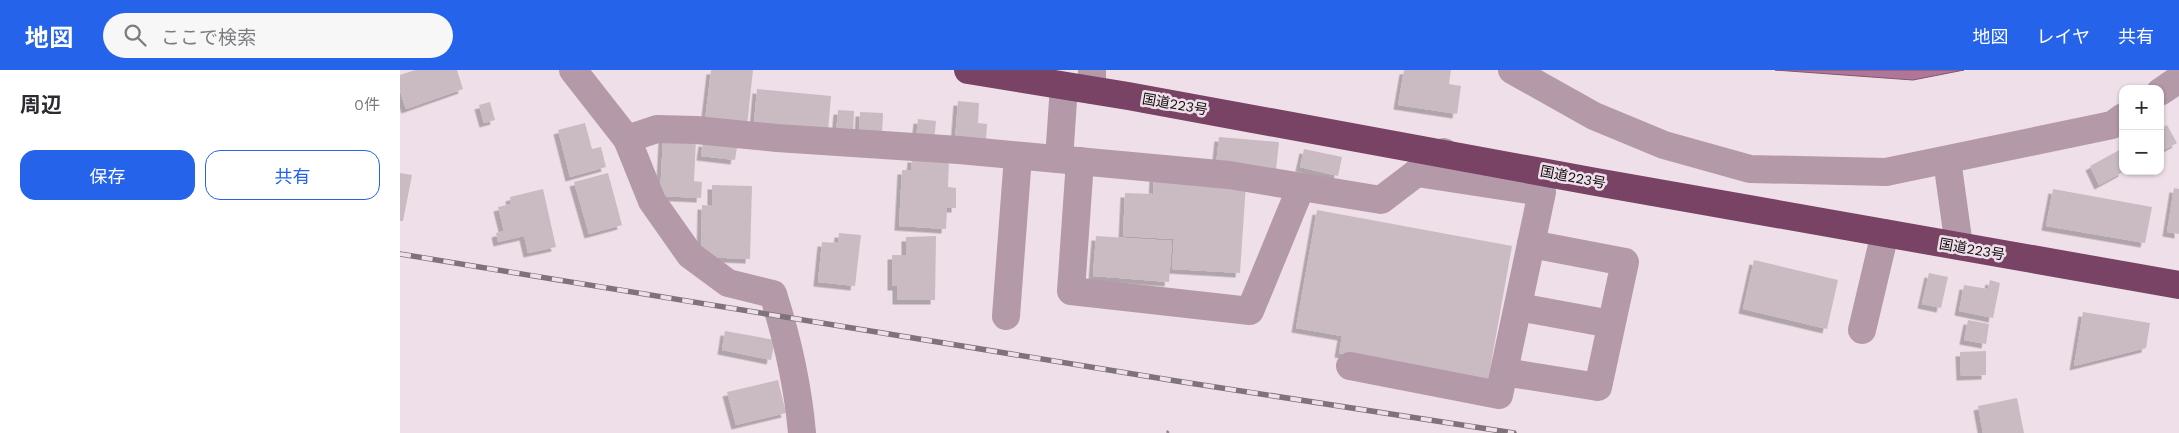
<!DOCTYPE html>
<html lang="ja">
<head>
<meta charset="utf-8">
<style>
  body { margin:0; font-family:"Work Sans","Noto Sans JP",sans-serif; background:#f7f7f7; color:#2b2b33 }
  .controls { position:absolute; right:15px; top:15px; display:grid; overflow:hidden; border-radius:10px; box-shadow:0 1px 4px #0004 }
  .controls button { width:45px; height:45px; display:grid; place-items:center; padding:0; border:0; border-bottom:1px solid #e1e1e2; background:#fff; color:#2b2b33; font:25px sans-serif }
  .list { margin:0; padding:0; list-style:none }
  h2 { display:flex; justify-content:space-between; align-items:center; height:65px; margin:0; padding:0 20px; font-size:21px }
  h2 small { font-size:16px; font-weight:400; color:#7c7c81 }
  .actions { display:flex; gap:10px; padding:15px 20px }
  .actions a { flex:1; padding:11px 0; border:1px solid #2563eb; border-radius:15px; text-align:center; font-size:18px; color:#2563eb }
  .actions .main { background:#2563eb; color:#fff }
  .icon { flex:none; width:28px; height:28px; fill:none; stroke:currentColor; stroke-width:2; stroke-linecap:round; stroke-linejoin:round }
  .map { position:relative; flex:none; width:1779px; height:363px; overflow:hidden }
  header { display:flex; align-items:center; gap:30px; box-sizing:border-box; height:70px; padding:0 25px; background:#2563eb; color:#fff }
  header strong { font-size:24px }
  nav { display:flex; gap:28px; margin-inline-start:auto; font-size:18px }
  .search { width:350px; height:45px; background:#f7f7f7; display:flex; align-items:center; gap:12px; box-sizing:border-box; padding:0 18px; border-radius:28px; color:#7c7c81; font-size:19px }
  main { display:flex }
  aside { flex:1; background:#fff }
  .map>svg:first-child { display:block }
  .water { fill:#b07699; stroke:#80566f }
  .building { fill:#cabbc3; filter:url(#shadow) }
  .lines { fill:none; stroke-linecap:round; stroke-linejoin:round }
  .path { stroke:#958a90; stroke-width:3; stroke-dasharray:2.5 4; stroke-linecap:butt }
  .street { stroke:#b499a9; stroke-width:28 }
  .highway { stroke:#784364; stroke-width:28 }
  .rail-casing { stroke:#7d7379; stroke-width:5.5 }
  .rail { stroke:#efdfe8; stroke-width:4; stroke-dasharray:11; stroke-linecap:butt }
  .labels { text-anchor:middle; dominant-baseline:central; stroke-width:5; stroke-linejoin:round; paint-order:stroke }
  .street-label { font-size:14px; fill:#100c0e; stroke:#efdfe8 }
</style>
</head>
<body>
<header>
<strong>地図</strong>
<div class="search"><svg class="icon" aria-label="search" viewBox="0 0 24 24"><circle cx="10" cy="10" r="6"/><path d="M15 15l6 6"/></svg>ここで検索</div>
<nav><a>地図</a><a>レイヤ</a><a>共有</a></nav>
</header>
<main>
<aside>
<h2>周辺<small>0件</small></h2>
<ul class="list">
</ul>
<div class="actions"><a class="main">保存</a><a>共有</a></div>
</aside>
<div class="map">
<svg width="1779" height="363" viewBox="0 0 1779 363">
  <defs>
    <filter id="shadow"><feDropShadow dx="-4.5" dy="4.5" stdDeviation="0" flood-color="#0004"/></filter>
  </defs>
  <rect width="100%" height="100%" fill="#efdfe8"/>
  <!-- water -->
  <path class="water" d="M1375,0H1564L1513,10Z"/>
  <!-- building -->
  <g class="building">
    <path d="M15,0H57L63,19L6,39L0,21V5Z"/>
    <path d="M311,0H353L347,56L305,51Z"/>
    <path d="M1004,0H1051L1049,14L1061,16L1057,44L998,35Z"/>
    <path d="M357,19L431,26L428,61L354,54Z"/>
    <path d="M558,31L579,33L578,53L587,54L586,72L555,70Z"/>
    <path d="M90,32L95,50L84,53L79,35Z"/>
    <path d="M438,40L454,41L453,65L436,64Z"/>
    <path d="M460,42L483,43L482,66L459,65Z"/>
    <path d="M518,49L536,51L534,72L516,70Z"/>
    <path d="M185,53L192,79L201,77L206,97L170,107L158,60Z"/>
    <path d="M1767,55L1777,73L1760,82V59Z"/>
    <path d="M819,67L879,72L876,100L816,95Z"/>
    <path d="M263,68L296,69L294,111L302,112L301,128L260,126Z"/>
    <path d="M303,72L337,77L335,90L301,86Z"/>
    <path d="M1723,78V102L1699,115L1690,96Z"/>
    <path d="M904,79L942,87L938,106L900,97Z"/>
    <path d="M512,88L549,90L548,117L556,118V138H547L546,159L499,156L502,100H511Z"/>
    <path d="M0,103L12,105L3,151H0Z"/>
    <path d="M208,103L222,155L189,164L174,112Z"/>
    <path d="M754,107L846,114L840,203L772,199L774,169L723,166L725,123L753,124Z"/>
    <path d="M312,115L352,116L350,189L301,187L302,135L312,136Z"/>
    <path d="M1774,118L1779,119V164L1767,162Z"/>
    <path d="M143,119L156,177L128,183L124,166L98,172L96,163L104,161L98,137L111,134L110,127Z"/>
    <path d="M1653,119L1752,137L1745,173L1646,156Z"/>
    <path d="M917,140L1112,176L1088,310L939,283L942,266L896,258Z"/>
    <path d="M439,163L461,165L455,216L418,212L422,172L438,173Z"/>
    <path d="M536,166L535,230H497V216H492V185H506V167Z"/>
    <path d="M696,166L772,171L769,212L693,206Z"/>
    <path d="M1354,190L1438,210L1427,259L1343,239Z"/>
    <path d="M1529,203L1548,207L1541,238L1522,234Z"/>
    <path d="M1590,210L1600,213L1593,248L1559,241L1564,215L1588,219Z"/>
    <path d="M1683,242L1750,253L1746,278L1674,296Z"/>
    <path d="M1568,250L1589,254L1586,274L1564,270Z"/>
    <path d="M325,261L375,270L371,290L322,280Z"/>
    <path d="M1586,281V305L1561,306L1560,282Z"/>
    <path d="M378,310L386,343L336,355L327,322Z"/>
    <path d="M1617,328L1624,363H1583L1578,336Z"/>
  </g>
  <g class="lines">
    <!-- path -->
    <path class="path" d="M767,363L770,359"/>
    <!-- street -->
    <g class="street">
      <path d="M173,0L227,69L252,131L290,185L328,213L373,224C387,268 398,317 402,363"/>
      <path d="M1112,0L1194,46L1264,75L1350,99L1486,102L1712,55L1723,47"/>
      <path d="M692,20V0"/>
      <path d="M1760,22L1779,9"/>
      <path d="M227,69L257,59L296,60L377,68L559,80L829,105L981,130L1044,82"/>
      <path d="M659,89L664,16"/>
      <path d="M1547,90L1559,176"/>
      <path d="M680,91L671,221L850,241L901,117"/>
      <path d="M1118,237L1211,254"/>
      <path d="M606,246L618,86"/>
      <path d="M1462,260L1485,163"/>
      <path d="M950,296L1099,325L1142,122L1017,103"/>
      <path d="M1104,302L1198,317L1225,192L1131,174"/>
    </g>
    <!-- highway -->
    <path class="highway" d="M568,0L728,26L1196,112L1779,215"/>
    <!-- rail casing -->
    <g class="rail-casing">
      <path id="rail" d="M0,184L770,310L1114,363"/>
    </g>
    <!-- rail -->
    <use href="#rail" class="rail"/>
  </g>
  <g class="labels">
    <!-- street labels -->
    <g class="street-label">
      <text transform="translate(775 34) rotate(10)">国道223号</text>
      <text transform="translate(1173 107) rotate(11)">国道223号</text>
      <text transform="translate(1572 179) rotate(10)">国道223号</text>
    </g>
  </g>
</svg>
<div class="controls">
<button>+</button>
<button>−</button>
</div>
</div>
</main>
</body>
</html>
